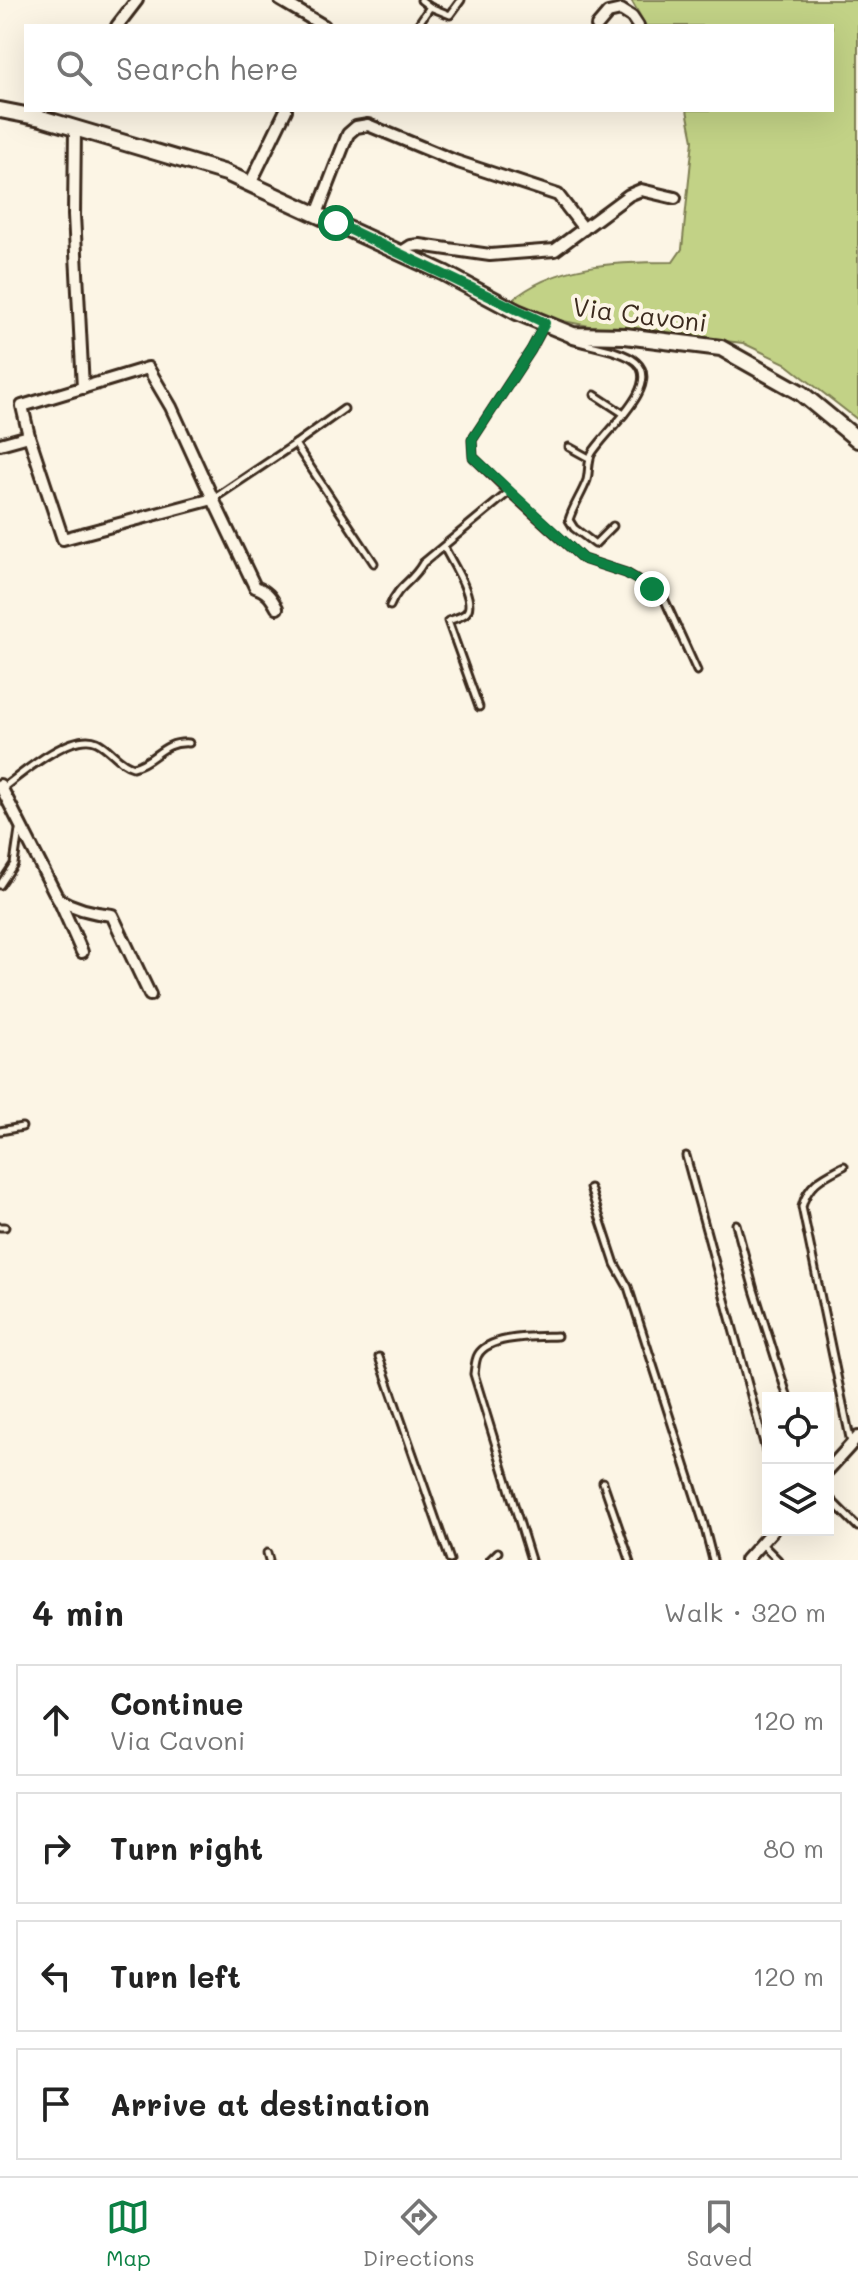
<!DOCTYPE html>
<html lang="en">
<head>
<meta charset="utf-8">
<style>
  body { margin:0; font-family:Mali,sans-serif; background:#f6f6f6; color:#222 }
  .controls { position:absolute; right:24px; bottom:24px; display:grid; overflow:hidden; border-radius:0px; box-shadow:0 8px 32px #0002 }
  .controls button { width:72px; height:72px; display:grid; place-items:center; padding:0; border:0; border-bottom:2px solid #e0e0e0; background:#fff; color:#222; font:40px sans-serif }
  .stop { position:absolute; width:24px; height:24px; margin:-18px; border:6px solid #0b8043; border-radius:50%; background:#fff }
  .stop.end { background:#0b8043; border-color:#fff; box-shadow:0 2px 8px #0008 }
  .list { margin:0; padding:0; list-style:none }
  h2 { display:flex; justify-content:space-between; align-items:center; height:104px; margin:0; padding:0 32px; font-size:34px }
  h2 small { font-size:26px; font-weight:400; color:#767676 }
  .list li { display:grid; grid-template-columns:52px 1fr auto; gap:24px; align-items:center; box-sizing:border-box; height:112px; margin:0 16px 16px; padding:0 16px; border:2px solid #e0e0e0; border-radius:0px }
  .list b { display:block; font-size:30px; white-space:nowrap }
  .list p { margin:0; font-size:26px; white-space:nowrap; color:#767676 }
  .list em { font-size:26px; font-style:normal; color:#767676 }
  .icon { flex:none; width:44px; height:44px; fill:none; stroke:currentColor; stroke-width:2; stroke-linecap:round; stroke-linejoin:round }
  .map { position:relative; flex:none; width:858px; height:1560px; overflow:hidden }
  .search { position:absolute; background:#fff; box-shadow:0 8px 32px #0002; left:24px; right:24px; top:24px; height:88px; display:flex; align-items:center; gap:20px; box-sizing:border-box; padding:0 28px; border-radius:0px; color:#767676; font-size:30px }
  .sheet { height:616px; background:#fff }
  nav { display:flex; justify-content:space-around; align-items:center; box-sizing:border-box; height:112px; border-top:2px solid #e0e0e0; background:#fff; font-size:22px; color:#767676 }
  nav a { display:grid; justify-items:center; gap:4px }
  nav .on { color:#0b8043 }
  .map>svg:first-child { display:block }
  .green { fill:#c2d286; stroke:#7e7e52; stroke-width:2 }
  .lines { fill:none; stroke-linecap:round; stroke-linejoin:round }
  .lane-casing { stroke:#3b2a1e; stroke-width:11 }
  .street-casing { stroke:#3b2a1e; stroke-width:16 }
  .secondary-casing { stroke:#3b2a1e; stroke-width:20 }
  .lane { stroke:#fcf5e5; stroke-width:5 }
  .street { stroke:#fcf5e5; stroke-width:10 }
  .secondary { stroke:#fcf5e5; stroke-width:14 }
  .route { stroke:#0b8043; stroke-width:10 }
  .labels { text-anchor:middle; dominant-baseline:central; stroke-width:8; stroke-linejoin:round; paint-order:stroke }
  .street-label { font-size:26px; fill:#3b2a1e; stroke:#fcf5e5 }
</style>
</head>
<body>
<div class="map">
<svg width="858" height="1560" viewBox="0 0 858 1560">
  <rect width="100%" height="100%" fill="#fcf5e5"/>
  <filter id="ink" filterUnits="userSpaceOnUse"><feTurbulence type="fractalNoise" baseFrequency=".0125" numOctaves="2"/><feDisplacementMap in="SourceGraphic" scale="16" xChannelSelector="R" yChannelSelector="G"/><feConvolveMatrix kernelMatrix="1 2 1 2 8 2 1 2 1" color-interpolation-filters="sRGB"/></filter>
  <g filter="url(#ink)">
    <!-- green -->
    <path class="green" d="M631,0H858V420L785,363L743,343L589,326L553,319L510,302C555,263 617,262 673,262L682,249L693,140L687,110H832V26H646Z"/>
    <g class="lines">
      <!-- lane casing -->
      <g class="lane-casing">
        <g id="lane">
          <path d="M421,0L430,7"/>
          <path d="M417,26L430,7L450,15L461,0"/>
          <path d="M571,340C589,346 623,350 636,362C663,386 602,434 591,455C588,462 589,472 587,480C582,494 573,506 569,520L574,528L595,544L613,526"/>
          <path d="M595,395L624,414"/>
          <path d="M295,444L344,409"/>
          <path d="M569,447L589,458"/>
          <path d="M509,492L473,457L472,440L531,350L545,324"/>
          <path d="M213,499L295,444L374,563"/>
          <path d="M444,547C450,560 478,601 466,613C462,617 453,619 448,621L479,707"/>
          <path d="M390,606C399,584 412,583 423,563L509,492L583,559L626,573L662,594L697,671"/>
          <path d="M3,788C22,773 73,730 97,742C111,749 118,763 133,767C157,761 161,741 189,743"/>
          <path d="M0,885L14,864L19,830"/>
          <path d="M0,1131L22,1127"/>
          <path d="M686,1156L768,1458"/>
          <path d="M844,1166C823,1177 808,1183 802,1207L851,1443"/>
          <path d="M590,1188L615,1264L628,1287L703,1521L713,1560"/>
          <path d="M736,1224L754,1290L788,1398"/>
          <path d="M0,1227H5"/>
          <path d="M379,1357L450,1560"/>
          <path d="M603,1482L630,1560"/>
          <path d="M828,1497L858,1527"/>
          <path d="M762,1544L778,1560"/>
          <path d="M267,1553L269,1560"/>
          <path d="M490,1560L498,1552"/>
          <path d="M531,1560L474,1374C475,1368 475,1360 478,1355C489,1335 536,1337 557,1336"/>
        </g>
      </g>
      <!-- street casing -->
      <g class="street-casing">
        <g id="street">
          <path d="M280,0L324,26"/>
          <path d="M117,26L137,0"/>
          <path d="M597,26L608,13L621,10L632,17L638,26"/>
          <path d="M75,128L74,215L83,388"/>
          <path d="M250,184L286,110"/>
          <path d="M317,214L348,134L356,127L368,125L455,161L558,195L584,229"/>
          <path d="M400,253L411,246L420,245L490,255L555,250L629,195L641,190L675,198"/>
          <path d="M148,368L171,407L213,499L63,539L29,436L22,406Z"/>
          <path d="M0,444L29,436"/>
          <path d="M213,499L255,587C267,591 271,597 277,608"/>
          <path d="M0,785L58,899C75,909 92,913 112,915L150,995"/>
          <path d="M59,900L82,952"/>
          <path d="M828,1470L858,1437"/>
          <path d="M746,1560L773,1530"/>
        </g>
      </g>
      <!-- secondary casing -->
      <g class="secondary-casing">
        <path id="secondary" d="M0,110L41,118L226,173L444,273L517,312L573,335L625,336L721,348L801,393L858,440"/>
      </g>
      <!-- lane -->
      <use href="#lane" class="lane"/>
      <!-- street -->
      <use href="#street" class="street"/>
      <!-- secondary -->
      <use href="#secondary" class="secondary"/>
    </g>
  </g>
  <g class="lines" filter="url(#ink)">
    <!-- route -->
    <path class="route" d="M336,223L545,323L531,350L472,440L473,457L583,559L626,573L652,589"/>
  </g>
  <g class="labels">
    <!-- street labels -->
    <g class="street-label">
      <text transform="translate(640 314) rotate(7)">Via Cavoni</text>
    </g>
  </g>
</svg>
<div class="controls">
<button><svg class="icon" aria-label="locate" viewBox="0 0 24 24"><circle cx="12" cy="12" r="6"/><path d="M12 2v4M12 18v4M2 12h4M18 12h4"/></svg></button>
<button><svg class="icon" aria-label="layers" viewBox="0 0 24 24"><path d="M12 4l9 5-9 5-9-5zM3 14l9 5 9-5"/></svg></button>
</div>
<div class="stop" style="left:336px;top:223px"></div>
<div class="stop end" style="left:652px;top:589px"></div>
<div class="search"><svg class="icon" aria-label="search" viewBox="0 0 24 24"><circle cx="10" cy="10" r="6"/><path d="M15 15l6 6"/></svg>Search here</div>
</div>
<section class="sheet">
<h2>4 min<small>Walk · 320 m</small></h2>
<ul class="list">
<li><svg class="icon" aria-label="ahead" viewBox="0 0 24 24"><path d="M12 20V5M6 11l6-6 6 6"/></svg><div><b>Continue</b><p>Via Cavoni</p></div><em>120 m</em></li>
<li><svg class="icon" aria-label="right" viewBox="0 0 24 24"><path d="M7 20v-9h11M14 6l5 5-5 5"/></svg><div><b>Turn right</b></div><em>80 m</em></li>
<li><svg class="icon" aria-label="left" viewBox="0 0 24 24"><path d="M17 20v-9H6M10 6l-5 5 5 5"/></svg><div><b>Turn left</b></div><em>120 m</em></li>
<li><svg class="icon" aria-label="arrive" viewBox="0 0 24 24"><path d="M6 21V4h12l-3 4 3 4H6"/></svg><div><b>Arrive at destination</b></div></li>
</ul>
</section>
<nav>
<a class="on"><svg class="icon" aria-label="map" viewBox="0 0 24 24"><path d="M3 6l6-2 6 2 6-2v14l-6 2-6-2-6 2zM9 4v14M15 6v14"/></svg>Map</a>
<a><svg class="icon" aria-label="directions" viewBox="0 0 24 24"><path d="M12 3l9 9-9 9-9-9zM9 14v-3h6M13 9l2 2-2 2"/></svg>Directions</a>
<a><svg class="icon" aria-label="saved" viewBox="0 0 24 24"><path d="M7 4h10v16l-5-4-5 4z"/></svg>Saved</a>
</nav>
</body>
</html>
